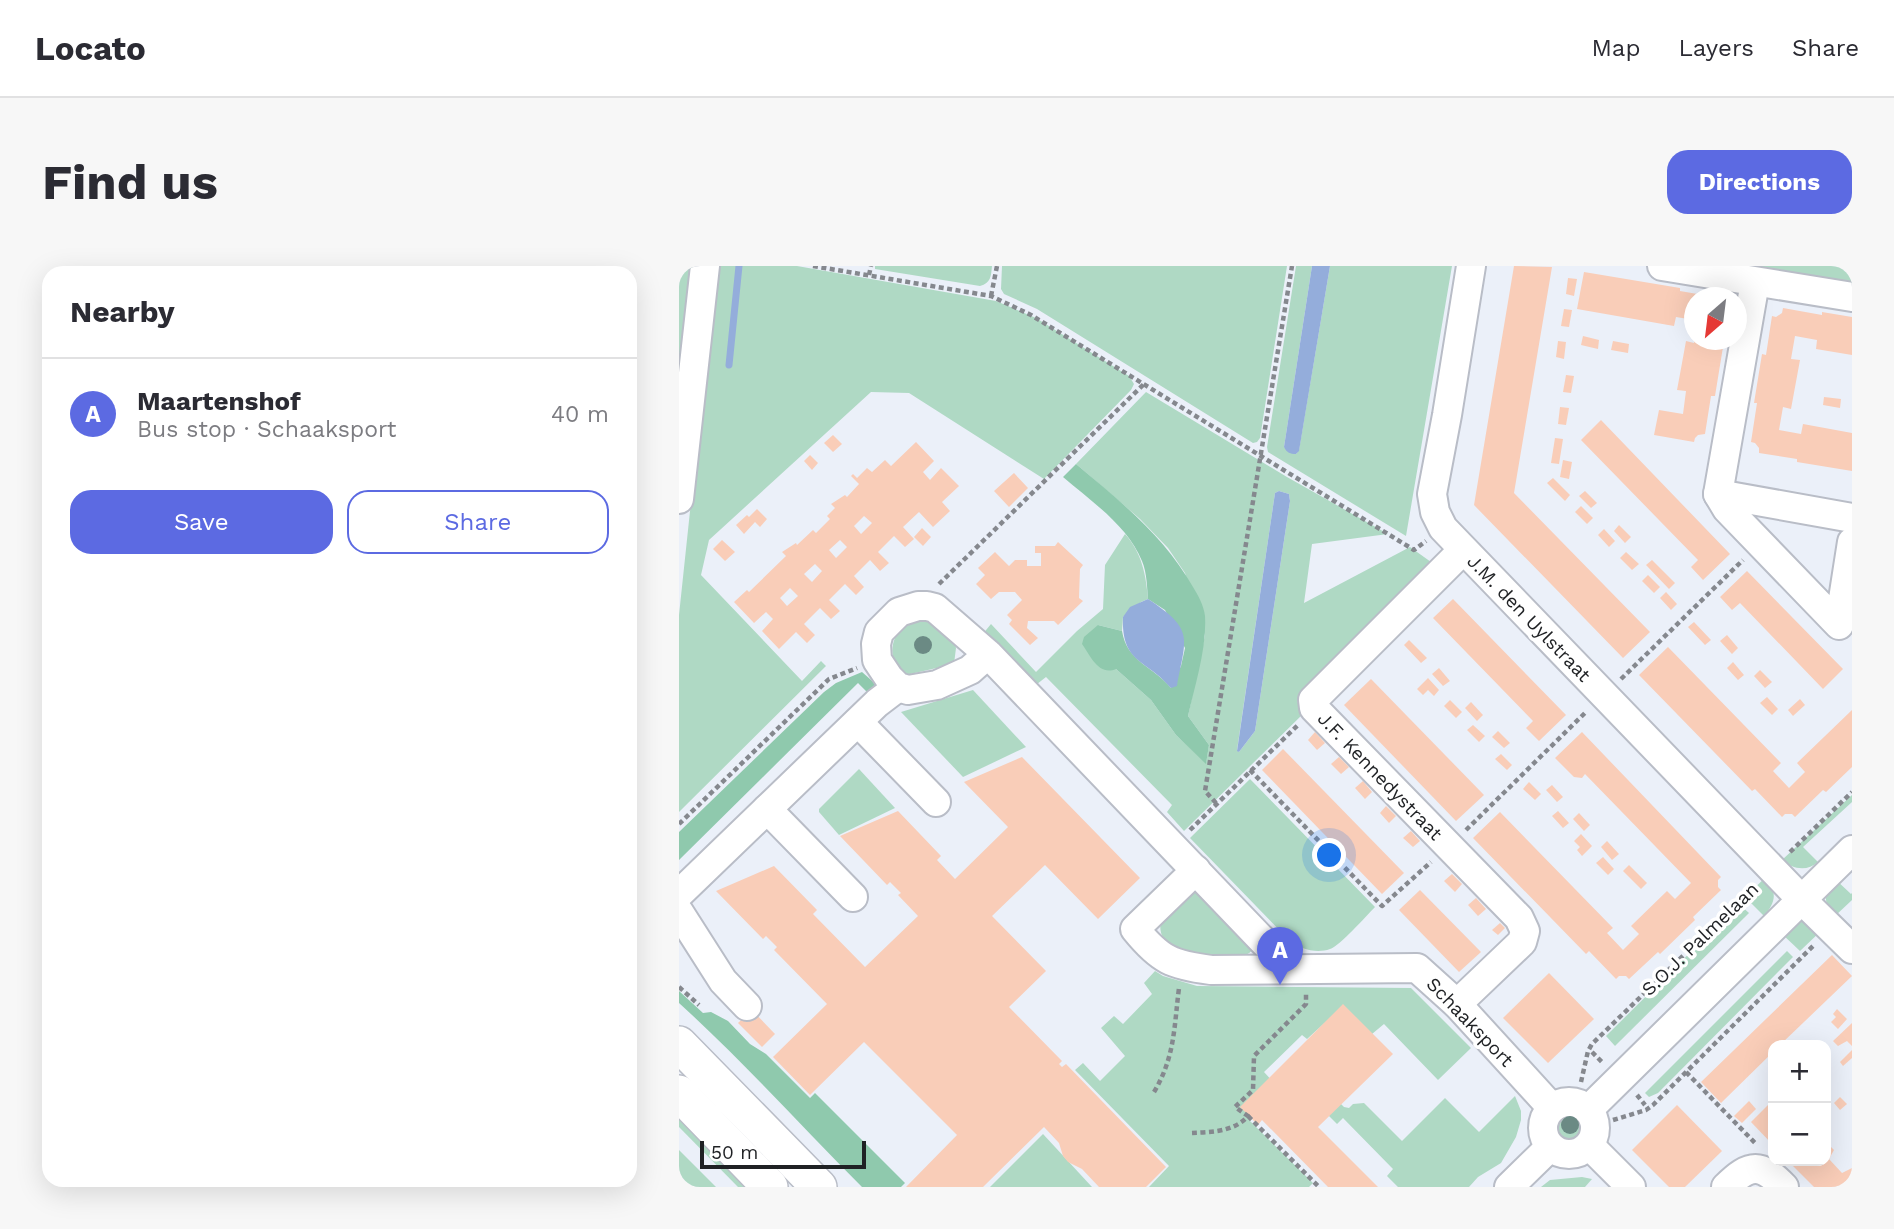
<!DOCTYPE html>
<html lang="en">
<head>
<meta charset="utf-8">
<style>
  body { margin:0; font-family:"Work Sans",sans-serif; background:#f7f7f7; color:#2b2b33 }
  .controls { position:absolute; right:21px; bottom:21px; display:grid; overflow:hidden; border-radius:14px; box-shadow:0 7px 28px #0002 }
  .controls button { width:63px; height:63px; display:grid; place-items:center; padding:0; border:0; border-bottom:2px solid #e1e1e2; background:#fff; color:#2b2b33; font:35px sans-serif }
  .compass { position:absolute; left:1005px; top:21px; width:63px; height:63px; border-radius:50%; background:#fff; box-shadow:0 7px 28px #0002; rotate:208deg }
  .scale { position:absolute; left:21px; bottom:18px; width:166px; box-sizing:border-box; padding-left:7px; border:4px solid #1f2124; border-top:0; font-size:19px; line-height:24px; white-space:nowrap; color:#1f2124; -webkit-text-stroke:5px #fff; paint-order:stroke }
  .you { position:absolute; left:651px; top:590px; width:24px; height:24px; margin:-18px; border:5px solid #fff; border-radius:50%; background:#1a73e8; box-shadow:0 0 0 10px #1a73e833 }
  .badge { display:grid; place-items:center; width:46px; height:46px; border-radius:50%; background:#5c6ae2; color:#fff; font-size:23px; font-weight:700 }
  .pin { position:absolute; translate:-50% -58px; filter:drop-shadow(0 2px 4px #0008) }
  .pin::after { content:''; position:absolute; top:37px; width:24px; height:21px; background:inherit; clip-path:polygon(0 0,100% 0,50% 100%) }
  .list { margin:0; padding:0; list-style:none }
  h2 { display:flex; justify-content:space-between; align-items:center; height:91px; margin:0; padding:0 28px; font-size:30px }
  h2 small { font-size:23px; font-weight:400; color:#7c7c81 }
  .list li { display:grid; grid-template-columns:46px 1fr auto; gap:21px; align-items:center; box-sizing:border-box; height:112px; padding:0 28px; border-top:2px solid #e1e1e2 }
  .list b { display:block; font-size:26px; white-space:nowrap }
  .list p { margin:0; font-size:23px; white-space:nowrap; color:#7c7c81 }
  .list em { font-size:23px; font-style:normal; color:#7c7c81 }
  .actions { display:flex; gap:14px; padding:21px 28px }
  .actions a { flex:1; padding:16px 0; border:2px solid #5c6ae2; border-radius:21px; text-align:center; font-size:24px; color:#5c6ae2 }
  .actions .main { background:#5c6ae2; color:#fff }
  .map { position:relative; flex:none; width:1173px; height:921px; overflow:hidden; border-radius:21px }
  header { display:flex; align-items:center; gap:42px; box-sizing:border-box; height:98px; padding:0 35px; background:#fff; border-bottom:2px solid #e1e1e2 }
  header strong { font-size:33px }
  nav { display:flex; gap:38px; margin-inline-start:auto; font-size:24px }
  .intro { display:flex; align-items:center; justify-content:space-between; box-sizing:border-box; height:168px; padding:0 42px }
  h1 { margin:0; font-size:49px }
  .button { padding:18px 32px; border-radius:21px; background:#5c6ae2; color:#fff; font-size:24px; font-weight:700 }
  main { display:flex; gap:42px; padding:0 42px }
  aside { flex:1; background:#fff; border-radius:21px; box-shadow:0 7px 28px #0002 }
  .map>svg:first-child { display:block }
  .green { fill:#afd9c4; fill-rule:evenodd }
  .forest { fill:#8fc9ad }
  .water { fill:#94addb }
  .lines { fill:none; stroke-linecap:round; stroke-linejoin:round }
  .stream { stroke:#94addb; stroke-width:7 }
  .building { fill:#f9cdb8; fill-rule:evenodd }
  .minor-casing { stroke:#b9bdc7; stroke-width:32 }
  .major-casing { stroke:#b9bdc7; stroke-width:38 }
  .path { stroke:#85888e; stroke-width:4.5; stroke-dasharray:5 3.5; stroke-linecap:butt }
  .minor { stroke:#fff; stroke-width:28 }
  .major { stroke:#fff; stroke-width:35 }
  .tree { fill:#6b8a84 }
  .labels { text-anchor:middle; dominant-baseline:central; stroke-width:7; stroke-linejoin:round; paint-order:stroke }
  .street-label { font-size:19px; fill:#1f2124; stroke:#fff }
</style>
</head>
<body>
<header>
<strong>Locato</strong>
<nav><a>Map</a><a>Layers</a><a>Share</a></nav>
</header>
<div class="intro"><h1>Find us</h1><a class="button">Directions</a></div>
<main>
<aside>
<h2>Nearby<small></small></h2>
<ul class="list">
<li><span class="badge">A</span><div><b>Maartenshof</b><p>Bus stop · Schaaksport</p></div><em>40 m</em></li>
</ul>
<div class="actions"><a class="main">Save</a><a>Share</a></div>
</aside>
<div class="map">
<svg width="1173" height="921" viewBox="0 0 1173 921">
  <rect width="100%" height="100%" fill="#ebf0f9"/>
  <!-- green -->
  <g class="green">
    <path d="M0,0H14L0,127Z"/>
    <path d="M37,0H118L317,35L357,52L450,110L455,118L452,124L365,213L230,127L192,126L30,274L22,309L123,415L142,395L147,400L0,546V349Z"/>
    <path d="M196,0H313C312,10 312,17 301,20L196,3Z"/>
    <path d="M323,0H608L581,172L578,176L574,177L358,43L325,28L322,23Z"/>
    <path d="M617,0H633L605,181L617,188L620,184L651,0H773L727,270L589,186L588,181Z"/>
    <path d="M1073,0H1173V17Z"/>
    <path d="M467,126L608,211L709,268L633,278L625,337L731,281L752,296L754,301L618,434L619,437L626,446L505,565L488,546L493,539L367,411L353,422L303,369L312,358L357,406L398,365L424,343L426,299L446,268C463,287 467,309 469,333L462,336L444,351L443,365L419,359L437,403L472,434L497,469L527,497L530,479L509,450L526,369L506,307L489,282L461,253L397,198ZM600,225L610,228L611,235L576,465L560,486L558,484L596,227Z"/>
    <path d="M243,353L251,354L275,374L277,382L275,398L227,409C209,398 209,372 226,359C231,356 237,354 243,353Z"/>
    <path d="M294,424L347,481L284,511L222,446Z"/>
    <path d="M180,503L216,542L160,569L140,546V543Z"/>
    <path d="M571,513L696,641C687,650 661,680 651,683C637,688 621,683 610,674L511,572Z"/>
    <path d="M1173,529V536L1124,581L1139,596C1128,606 1113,603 1103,594Z"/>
    <path d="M1088,610C1097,628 1098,634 1085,650L1066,631Z"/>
    <path d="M1156,613L1172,628L1173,627V634L1156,650C1143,633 1145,631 1156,613Z"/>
    <path d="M517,626L525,629L574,681C572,688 567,689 560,690C536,688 474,693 482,654L508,629Z"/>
    <path d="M1060,638L1070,647L936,780L927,770Z"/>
    <path d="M1121,653H1129L1143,664L1121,685L1102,667Z"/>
    <path d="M1108,685L1114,691L979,827L970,831L966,827Z"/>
    <path d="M476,705L484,710L518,720L732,722L792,782L759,814L705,758L693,768L661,743L628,773L623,769L585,806L595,817L591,835L571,855L634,917L630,921H470L490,900L396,804L404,797L421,815L446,790L422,762L435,750L444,758L473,728L465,717Z"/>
    <path d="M632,808L665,841L670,842L674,838L685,837L723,875L766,832L800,866L836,830L842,845V854L837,871L822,897L799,911L790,921H719L708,910L714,903L664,852L658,858L620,820Z"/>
    <path d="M0,844L76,921H59L0,861Z"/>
    <circle cx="891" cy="863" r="14"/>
    <path d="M364,868L413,921H311Z"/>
    <path d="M0,883V884L37,921H0Z"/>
    <path d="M903,911L913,913L906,921H862L871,914Z"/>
  </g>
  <!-- forest -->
  <g class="forest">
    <path d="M397,198C441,235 485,270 514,321C519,329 525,340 526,350C528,382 516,419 509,450L530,479L527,498L497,469L472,434L437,403C420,410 412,391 403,378L405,371L419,359L443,365C448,396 474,400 492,422L502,400L506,382L486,344L469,333C468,321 468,307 463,295C449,260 412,235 384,211Z"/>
    <path d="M183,406L200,421L191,429L179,417L0,594V566L145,426L157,417Z"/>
    <path d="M0,725L24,747L32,746L49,755L71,778L87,788L131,832L136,827L226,917L222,921H183C122,860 64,795 0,737Z"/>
  </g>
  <!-- water -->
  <g class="water">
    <path d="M633,0H651L620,185L617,188C611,188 608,187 605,181Z"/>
    <path d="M600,225L610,228L611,235L576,465L560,486L558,485L596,227Z"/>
    <path d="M469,333C516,364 507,371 498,420L492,422C468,393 442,398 444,351L451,341Z"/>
  </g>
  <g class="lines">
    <!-- stream -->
    <path class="stream" d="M50,99L60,0"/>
  </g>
  <!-- building -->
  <g class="building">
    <path d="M835,0L873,1L835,227L971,366L944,392L795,239Z"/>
    <path d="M905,6L1001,22V25L1030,30V32H1015V54L997,51L995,60L898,43Z"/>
    <path d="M889,12L898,13L895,30L887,28Z"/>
    <path d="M1104,42L1143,49V46L1173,51V89L1137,83L1138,74L1116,70L1112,93L1121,94L1112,143L1104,141L1100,164L1122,168L1124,158L1173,167V205L1118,196V193L1080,187V182L1076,177L1072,176L1078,137H1075L1083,88L1087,89L1093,50L1097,51L1103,47Z"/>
    <path d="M885,43L893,44L890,61L882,60Z"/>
    <path d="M904,70L920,74L919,83L902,79Z"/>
    <path d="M1016,74H1042L1041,81H1044L1036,130H1032L1026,168L1019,169L1016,172L1015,176L975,169L980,144L1004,148L1007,125L998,124L1001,108L1007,75L1015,77Z"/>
    <path d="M879,75L887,76L885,93L877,91Z"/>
    <path d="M934,75L950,78L949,87L932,84Z"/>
    <path d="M887,109L895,110L892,127L884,126Z"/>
    <path d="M1145,131L1162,133L1161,142L1144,139Z"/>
    <path d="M881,141L890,142L887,159L879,158Z"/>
    <path d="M922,154L1051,288L1024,314L1012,301L1019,294L902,174Z"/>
    <path d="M154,169L163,178L154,186L145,177Z"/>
    <path d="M876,172L884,173L880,198L872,197Z"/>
    <path d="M237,176L255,195L244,206L251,214L262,202L280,220L263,236L271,245L254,261L240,246L224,261L235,273L226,281L215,270L199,286L210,297L201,305L191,294L175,310L185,321L177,329L166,318L150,334L161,345L152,353L141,342L125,358L136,369L128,377L117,366L100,383L83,365L94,353L87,346L75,357L55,336L68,324L70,326L107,290L103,286L117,277L118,279L134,264L137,267L151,253L148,250L156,242L152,238L166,229L168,231L180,218L172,210L174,208L178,212L188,202L193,206L206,194L212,200ZM185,250L193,257L182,268L175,260ZM161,274L168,281L157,292L150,284ZM136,298L143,305L133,316L125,308ZM111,322L119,330L108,340L101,332Z"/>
    <path d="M131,189L139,197L133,204L125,195Z"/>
    <path d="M884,194L893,196L890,213L881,211Z"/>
    <path d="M335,207L349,222L330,241L315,225Z"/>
    <path d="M874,212L891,229L886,235L868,217Z"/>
    <path d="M906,225L918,237L912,242L900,230Z"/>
    <path d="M902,240L914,252L908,258L896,246Z"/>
    <path d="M78,243L88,253L81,261L76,256L65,268L57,259L68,249L70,251Z"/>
    <path d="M940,259L952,271L946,277L935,265Z"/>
    <path d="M243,262L252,271L244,280L235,271Z"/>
    <path d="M925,263L936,275L930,281L919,269Z"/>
    <path d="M43,274L56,286L46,295L34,283Z"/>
    <path d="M379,276L404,299L401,303L400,332L404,335L379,359L375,355H349L348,362L359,372L351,379L330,358L333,354L328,349L343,334L336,326H320L312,333L297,318L306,309L299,302L316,286L330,300L336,294H348V300H362V287H356V280H376Z"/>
    <path d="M947,286L960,298L953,304L941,292Z"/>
    <path d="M973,294L996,317L990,323L967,299Z"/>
    <path d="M1068,305L1164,403L1144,423L1061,337L1053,344L1041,331Z"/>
    <path d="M969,309L981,321L975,327L963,315Z"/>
    <path d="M987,326L998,338L992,344L981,332Z"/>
    <path d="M774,333L887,449L860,475L847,462L854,455L754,352Z"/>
    <path d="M1015,356L1032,374L1026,379L1009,361Z"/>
    <path d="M1048,369L1059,382L1053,388L1041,375Z"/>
    <path d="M730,374L748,392L742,397L725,379Z"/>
    <path d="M989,381L1102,497L1094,505L1110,522L1126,506L1118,497L1173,444V501L1147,526L1144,524L1116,551L1113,548H1106L1103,551L1076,523L1073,525L960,409Z"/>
    <path d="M1054,396L1065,409L1059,414L1048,402Z"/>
    <path d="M760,402L771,415L764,420L753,408Z"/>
    <path d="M1081,404L1093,416L1086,422L1075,410Z"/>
    <path d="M749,412L760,424L755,430L749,424L744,429L738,423Z"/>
    <path d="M692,413L805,529L777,555L665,439Z"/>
    <path d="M1088,431L1099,443L1093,449L1081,437Z"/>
    <path d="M1121,433L1126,439L1114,450L1109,444Z"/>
    <path d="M771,434L783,446L777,452L765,440Z"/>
    <path d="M792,436L804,449L798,455L786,442Z"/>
    <path d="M794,459L806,470L800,476L788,464Z"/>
    <path d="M819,465L831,477L825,482L813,471Z"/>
    <path d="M636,466L646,477L638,484L629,474Z"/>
    <path d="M903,466L1042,611L1039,614V621L1042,624L1014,651L1016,654L981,688L979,686L950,713L947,710H940L937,713L910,685L907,688L794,572L821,546L934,662L928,667L944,684L960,668L952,660L988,625L996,633L1012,617L906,508L903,512L895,511L876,492Z"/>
    <path d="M604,483L725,607L703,628L583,504Z"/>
    <path d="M822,488L833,499L828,504L816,493Z"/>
    <path d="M343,491L461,612L419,653L366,599L313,650L367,705L330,741L383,795L380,798L383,801L387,798L487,901L467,921H420L403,903L389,896L384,890L380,877L365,861L304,921H227L278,869L185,776L131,829L94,791L148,738L95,684L98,681L87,670L84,673L37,625L95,600L138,644L134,648L186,701L239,650L219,629L222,627L211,616L208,619L161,570L219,545L262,590L258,594L276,613L329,561L285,516Z"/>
    <path d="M660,491L670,501L662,508L652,498Z"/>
    <path d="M684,515L693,526L686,533L676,522Z"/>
    <path d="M850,516L862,528L856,534L844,523Z"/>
    <path d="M873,519L884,531L878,536L867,524Z"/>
    <path d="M707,540L717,550L710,557L701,547Z"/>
    <path d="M879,545L890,557L884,562L873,550Z"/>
    <path d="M900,547L911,559L905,565L894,553Z"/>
    <path d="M732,565L741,575L734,581L724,572Z"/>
    <path d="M902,568L913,580L903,590L898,584L901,581L895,575Z"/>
    <path d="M928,575L940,588L933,594L922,581Z"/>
    <path d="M924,591L935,603L929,609L917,597Z"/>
    <path d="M950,599L968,617L962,623L944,605Z"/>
    <path d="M773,608L783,618L776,626L765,615Z"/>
    <path d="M741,624L802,686L780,706L720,644Z"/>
    <path d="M797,632L807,643L799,650L789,639Z"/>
    <path d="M821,657L826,662L819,669L813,664Z"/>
    <path d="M1153,689L1173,710L1101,779H1094V786L1042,837L1022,816Z"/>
    <path d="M870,707L915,753L869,797L824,752Z"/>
    <path d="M664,738L714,788L639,861L699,921H649L583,854L579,859L561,841Z"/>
    <path d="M1158,743L1168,753L1159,763L1152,756L1157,751L1154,748Z"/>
    <path d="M73,744L96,768L83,781L59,757Z"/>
    <path d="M1173,757V780L1168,775L1159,780L1154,775Z"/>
    <path d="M1173,784V792L1164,800L1161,796Z"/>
    <path d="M1161,831L1168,838L1161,844L1155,837Z"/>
    <path d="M1094,834V879L1072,856Z"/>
    <path d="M1070,835L1077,843L1063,857L1055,850Z"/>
    <path d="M998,839L1043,885L1006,921H990L953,884Z"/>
    <path d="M1151,880L1155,884L1150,893L1163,907L1173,902V909L1169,913L1173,917V921H1135L1109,895H1147V885Z"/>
  </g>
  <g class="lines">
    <!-- minor casing -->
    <g class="minor-casing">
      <g id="minor">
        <path d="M792,0L768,149L753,228L756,246L764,262L1123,634L1173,683"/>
        <path d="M983,0L1173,31"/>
        <path d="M1076,16L1039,228L1048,243L1160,359L1173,276"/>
        <path d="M1039,228L1173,252"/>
        <path d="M0,233L26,0"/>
        <path d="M309,388L291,404L258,419L229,424L219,421L210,412L198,394L197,378L200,366L220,346L239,340H248L256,342L309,388L610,702"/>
        <path d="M179,456L257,536"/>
        <path d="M88,543L174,631"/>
        <path d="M517,604L456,663C481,694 493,699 532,704L738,702L778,738L873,842"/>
        <path d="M0,628L198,437L219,421"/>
        <path d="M0,646L44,715L68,740"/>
        <path d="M778,738L843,676L846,665L840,652L635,442L634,434L784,284"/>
        <circle cx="890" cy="862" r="26"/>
        <path d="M909,844L1173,584"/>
        <path d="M911,880L952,921"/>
        <path d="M830,921L871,881"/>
        <path d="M1047,921C1071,897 1082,897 1105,921"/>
      </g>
    </g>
    <!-- major casing -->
    <g class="major-casing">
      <g id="major">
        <path d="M0,778L140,921"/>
        <path d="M0,827L91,921"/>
      </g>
    </g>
    <!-- path -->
    <g class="path">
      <path d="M134,0L312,30L352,49L735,284L747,275"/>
      <path d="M190,9L192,0"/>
      <path d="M312,30L318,0"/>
      <path d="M260,318L465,118"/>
      <path d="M942,413L1064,294"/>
      <path d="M571,504L703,640L752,596"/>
      <path d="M537,537L526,525L613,0"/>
      <path d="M0,558L150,413L178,402"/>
      <path d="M511,564L620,458"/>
      <path d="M787,564L908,445"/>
      <path d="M1111,586L1173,526"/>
      <path d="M0,721L20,739"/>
      <path d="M913,786L924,797"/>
      <path d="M1007,806L1077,878"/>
      <path d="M902,816L909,785L913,778L1077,619"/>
      <path d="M475,826C496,791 495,761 500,722"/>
      <path d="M958,829L966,839"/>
      <path d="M569,850L640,921"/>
      <path d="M934,854L967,844L974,839L1136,678"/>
      <path d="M513,867C532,866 555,866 569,850L556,841L574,824L575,790L627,738V727"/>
    </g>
    <!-- minor -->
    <use href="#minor" class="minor"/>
    <!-- major -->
    <use href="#major" class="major"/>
  </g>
  <!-- trees -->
  <g class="tree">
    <circle cx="244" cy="379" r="9"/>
    <circle cx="891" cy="859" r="9"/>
  </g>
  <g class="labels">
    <!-- street labels -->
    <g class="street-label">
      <text transform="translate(850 352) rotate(46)">J.M. den Uylstraat</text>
      <text transform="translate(701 510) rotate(46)">J.F. Kennedystraat</text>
      <text transform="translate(1021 673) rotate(-44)">S.O.J. Palmelaan</text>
      <text transform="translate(791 756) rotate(46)">Schaaksport</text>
    </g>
  </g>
</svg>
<div class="controls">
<button>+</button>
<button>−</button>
</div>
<svg class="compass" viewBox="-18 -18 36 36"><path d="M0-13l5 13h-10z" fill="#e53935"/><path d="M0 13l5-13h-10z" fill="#7c7c81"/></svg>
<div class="scale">50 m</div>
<div class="you"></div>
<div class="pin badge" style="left:601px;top:719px">A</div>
</div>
</main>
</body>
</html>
